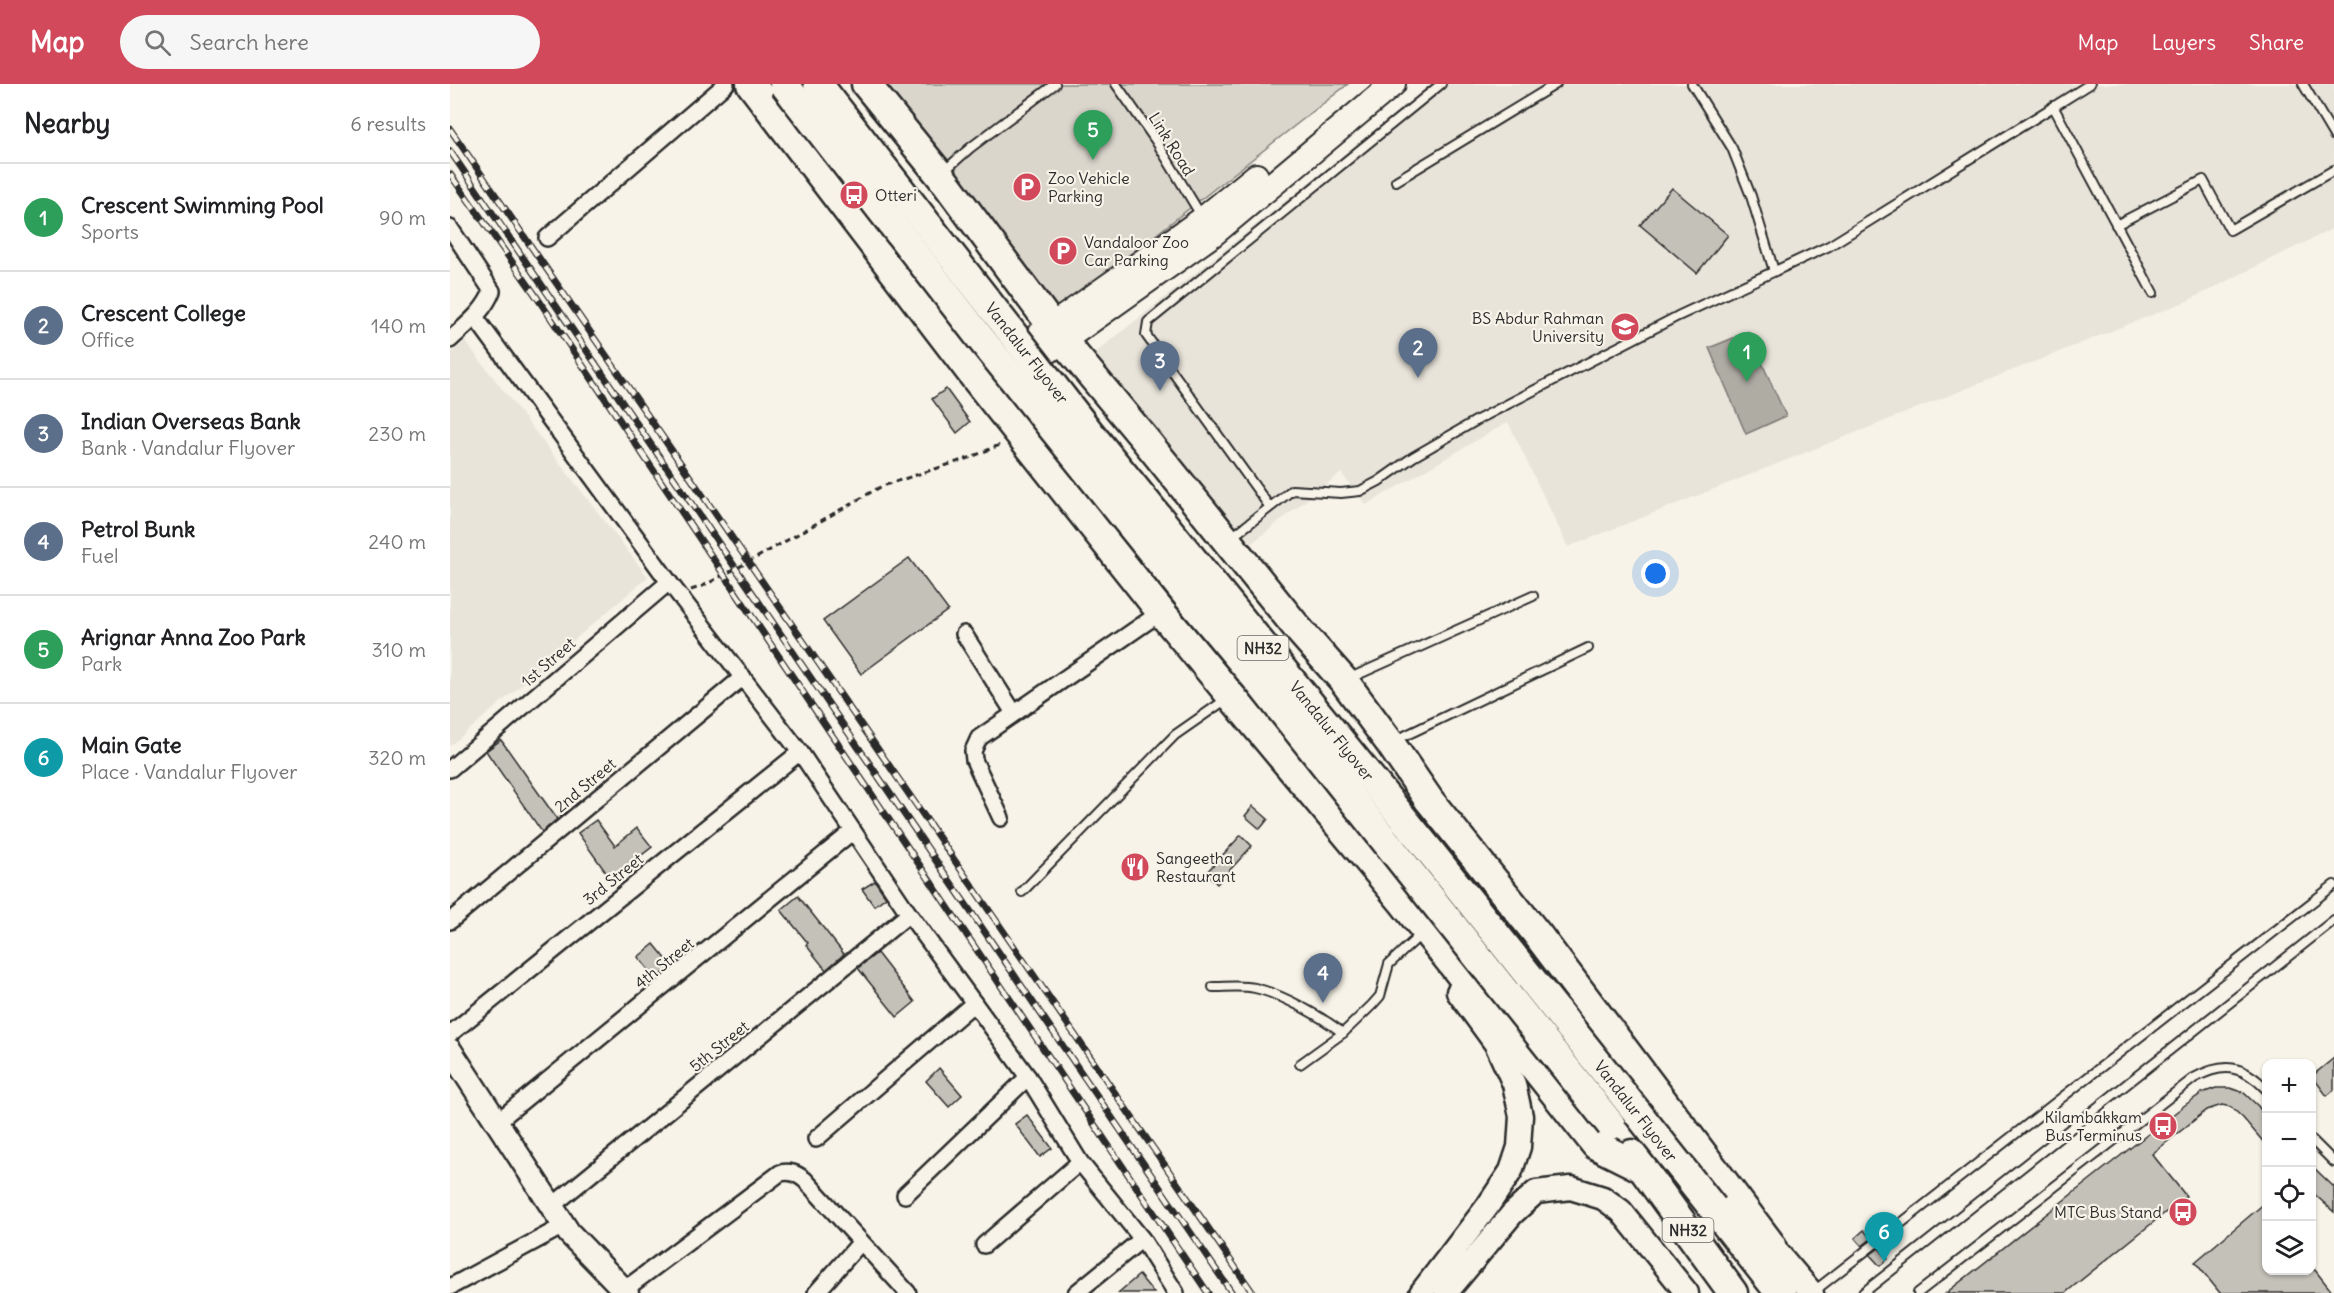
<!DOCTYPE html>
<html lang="en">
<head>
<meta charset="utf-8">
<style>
  body { margin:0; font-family:Delius,sans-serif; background:#f6f6f6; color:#202124 }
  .controls { position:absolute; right:18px; bottom:18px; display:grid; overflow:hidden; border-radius:12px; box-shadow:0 2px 4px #0004 }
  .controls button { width:54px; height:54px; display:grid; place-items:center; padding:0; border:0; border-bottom:2px solid #e0e0e0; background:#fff; color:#202124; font:30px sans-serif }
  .you { position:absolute; left:1206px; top:490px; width:21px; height:21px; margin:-15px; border:4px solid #fff; border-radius:50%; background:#1a73e8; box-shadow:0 0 0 9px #1a73e833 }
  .badge { display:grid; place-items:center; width:39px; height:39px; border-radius:50%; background:#d1495b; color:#fff; font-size:20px; font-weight:700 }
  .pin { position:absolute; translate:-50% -50px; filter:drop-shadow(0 2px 3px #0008) }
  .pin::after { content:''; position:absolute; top:32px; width:21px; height:18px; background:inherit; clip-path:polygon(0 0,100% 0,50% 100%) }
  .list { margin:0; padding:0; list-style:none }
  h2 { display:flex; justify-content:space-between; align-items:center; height:78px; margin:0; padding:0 24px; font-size:26px }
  h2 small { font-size:20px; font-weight:400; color:#757577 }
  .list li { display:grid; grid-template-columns:39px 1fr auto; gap:18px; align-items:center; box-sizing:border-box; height:108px; padding:0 24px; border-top:2px solid #e0e0e0 }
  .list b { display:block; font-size:22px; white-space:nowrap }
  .list p { margin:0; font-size:20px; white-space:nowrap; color:#757577 }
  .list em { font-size:20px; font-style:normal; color:#757577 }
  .icon { flex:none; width:33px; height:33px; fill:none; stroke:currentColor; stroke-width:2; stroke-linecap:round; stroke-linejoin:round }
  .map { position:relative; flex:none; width:1884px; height:1209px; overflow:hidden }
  header { display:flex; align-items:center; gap:36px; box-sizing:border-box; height:84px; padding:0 30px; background:#d1495b; color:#fff }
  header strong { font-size:28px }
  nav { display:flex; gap:33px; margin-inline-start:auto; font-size:21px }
  .search { width:420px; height:54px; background:#f6f6f6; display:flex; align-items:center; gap:15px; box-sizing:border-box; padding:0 21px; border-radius:33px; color:#757577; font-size:22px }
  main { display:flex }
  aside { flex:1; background:#fff }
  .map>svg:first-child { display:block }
  .built { fill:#e8e4da }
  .green { fill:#dad6cc; stroke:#82807c; stroke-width:1.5 }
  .water { fill:#afaca4; stroke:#7a7874; stroke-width:1.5 }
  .building { fill:#c4c1b9; stroke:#2b2b2b; stroke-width:1.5 }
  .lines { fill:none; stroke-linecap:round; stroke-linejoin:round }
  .lane-casing { stroke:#2b2b2b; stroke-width:12 }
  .street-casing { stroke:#2b2b2b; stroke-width:20 }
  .secondary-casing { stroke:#2b2b2b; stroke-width:27 }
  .primary-casing { stroke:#2b2b2b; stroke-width:28 }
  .highway-casing { stroke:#2b2b2b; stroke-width:33 }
  .path { stroke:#2b2b2b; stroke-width:3; stroke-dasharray:6 4.5; stroke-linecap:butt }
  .lane { stroke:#f7f3e8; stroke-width:8 }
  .street { stroke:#f7f3e8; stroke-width:15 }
  .secondary { stroke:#f7f3e8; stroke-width:22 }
  .primary { stroke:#f7f3e8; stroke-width:24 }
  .highway { stroke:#f7f3e8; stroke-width:28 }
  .rail-casing { stroke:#2b2b2b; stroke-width:7 }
  .rail { stroke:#f7f3e8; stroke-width:4.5; stroke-dasharray:14; stroke-linecap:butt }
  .highway-bridge-casing { stroke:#2b2b2b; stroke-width:33; stroke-linecap:butt }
  .highway-bridge { stroke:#f7f3e8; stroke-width:28 }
  .labels { text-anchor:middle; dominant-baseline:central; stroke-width:4.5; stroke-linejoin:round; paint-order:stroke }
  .shield { fill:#f7f3e8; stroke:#686764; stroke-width:1.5 }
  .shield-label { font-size:15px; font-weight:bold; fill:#2b2b2b }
  .street-label { font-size:16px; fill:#2b2b2b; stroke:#f7f3e8 }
  .poi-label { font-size:16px; fill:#2b2b2b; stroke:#f7f3e8; text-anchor:start }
</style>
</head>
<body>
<header>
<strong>Map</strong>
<div class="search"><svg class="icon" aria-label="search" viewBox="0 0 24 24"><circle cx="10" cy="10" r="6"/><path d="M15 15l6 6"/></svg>Search here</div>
<nav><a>Map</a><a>Layers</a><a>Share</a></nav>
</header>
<main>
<aside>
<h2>Nearby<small>6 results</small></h2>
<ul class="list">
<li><span class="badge" style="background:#2e9e5b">1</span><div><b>Crescent Swimming Pool</b><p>Sports</p></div><em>90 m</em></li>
<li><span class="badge" style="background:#5c6f8a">2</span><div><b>Crescent College</b><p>Office</p></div><em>140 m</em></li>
<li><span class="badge" style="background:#5c6f8a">3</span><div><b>Indian Overseas Bank</b><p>Bank · Vandalur Flyover</p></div><em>230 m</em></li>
<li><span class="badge" style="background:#5c6f8a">4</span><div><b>Petrol Bunk</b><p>Fuel</p></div><em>240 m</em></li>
<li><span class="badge" style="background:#2e9e5b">5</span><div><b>Arignar Anna Zoo Park</b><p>Park</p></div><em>310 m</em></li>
<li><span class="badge" style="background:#0f9aa8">6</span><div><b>Main Gate</b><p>Place · Vandalur Flyover</p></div><em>320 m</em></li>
</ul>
</aside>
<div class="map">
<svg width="1884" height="1209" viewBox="0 0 1884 1209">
  <rect width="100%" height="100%" fill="#f7f3e8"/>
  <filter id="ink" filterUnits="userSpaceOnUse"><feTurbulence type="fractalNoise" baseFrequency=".0167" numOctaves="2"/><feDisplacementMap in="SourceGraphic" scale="12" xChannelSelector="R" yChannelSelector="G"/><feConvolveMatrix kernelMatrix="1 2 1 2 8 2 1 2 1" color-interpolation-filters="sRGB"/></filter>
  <g filter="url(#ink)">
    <!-- built -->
    <g class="built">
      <path d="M982,0H1884V144L1737,217L1118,463L1058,338L916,421L891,389L793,466L645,269Z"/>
      <path d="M15,257L198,493L0,662V270Z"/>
    </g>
    <!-- green -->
    <path class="green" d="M433,0H898L592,240Z"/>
    <!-- water -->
    <path class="water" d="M1298,248L1336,332L1296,350L1259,264Z"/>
    <!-- building -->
    <g class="building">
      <path d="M1222,104L1278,151L1247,189L1190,141Z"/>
      <path d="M496,305L520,338L507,349L482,315Z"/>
      <path d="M459,474L498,526L411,590L373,537Z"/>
      <path d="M51,656L107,735L92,748L36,667Z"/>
      <path d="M803,722L818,735L810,745L795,732Z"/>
      <path d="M146,736L165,762L187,744L202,763L179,781L180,784L162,797L128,749Z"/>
      <path d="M791,751L802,762L767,800L756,789Z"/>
      <path d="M425,797L436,813L424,822L412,805Z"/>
      <path d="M348,812L394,870L376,886L356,861L358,859L331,826Z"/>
      <path d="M204,860L222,882L206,895L188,873Z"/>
      <path d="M427,869L465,918L447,933L408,884Z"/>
      <path d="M1884,974V1006L1877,1012L1862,992Z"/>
      <path d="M489,984L512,1011L499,1023L476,997Z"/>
      <path d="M1766,1004H1780L1794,1009L1808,1022L1816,1033V1061L1793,1034L1781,1023L1772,1021L1757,1026L1702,1070L1736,1112L1615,1209H1496L1735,1021L1752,1009Z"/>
      <path d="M577,1031L602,1064L590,1073L565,1040Z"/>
      <path d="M1862,1082L1884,1103V1128L1862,1108Z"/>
      <path d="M1816,1118V1186H1865L1883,1209H1770L1745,1178Z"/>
      <path d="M1414,1146L1421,1155L1412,1162L1405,1154Z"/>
      <path d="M1429,1164L1438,1175L1430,1182L1420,1171Z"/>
      <path d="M689,1191L704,1209H668Z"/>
    </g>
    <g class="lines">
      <!-- lane casing -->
      <g class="lane-casing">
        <g id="lane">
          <path d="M666,0L706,57L752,133"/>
          <path d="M1242,0L1282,64L1301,112L1324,187"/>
          <path d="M1853,0L1884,52"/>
          <path d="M1603,22L1703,209"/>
          <path d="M493,88L520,64L605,0"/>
          <path d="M946,97L1106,0"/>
          <path d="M1666,141L1753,96L1780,146L1884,86"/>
          <path d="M819,422L696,251L698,238L991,0"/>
          <path d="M782,453L842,406L891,409L910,407L929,397L963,373L1029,335L1228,232L1379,162L1640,0"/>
          <path d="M898,595L1083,512"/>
          <path d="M944,657L1138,564"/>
          <path d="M572,808L725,651L778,614"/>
          <path d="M763,903C776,903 792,901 805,904C834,911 870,932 893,949"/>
          <path d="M850,980L893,949L922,921L930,912L939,880L967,854"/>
          <path d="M1862,1056L1884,1078"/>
          <path d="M1363,1208L1884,801"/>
          <path d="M1413,1209L1884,836"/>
          <path d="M1468,1209L1744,994C1774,978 1793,981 1816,1005"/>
        </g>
      </g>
      <!-- street casing -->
      <g class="street-casing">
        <g id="street">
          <path d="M0,144L42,207C34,228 16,241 0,256"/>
          <path d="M97,154L276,0"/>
          <path d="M25,233L219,498L350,668L459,830L578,993L630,1078L692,1155L726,1209"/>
          <path d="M514,550L564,629"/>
          <path d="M0,685L219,498"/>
          <path d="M551,734L524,676L523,667L529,654L711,528"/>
          <path d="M0,837L293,593"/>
          <path d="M0,950L350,668"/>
          <path d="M48,1037L403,747"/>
          <path d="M366,1055L524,919"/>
          <path d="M455,1111L578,993"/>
          <path d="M102,1122L459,830"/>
          <path d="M534,1161L630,1078"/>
          <path d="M0,1203L115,1141"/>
          <path d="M174,1206L330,1089C341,1087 346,1089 355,1096L458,1209"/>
          <path d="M366,1209L410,1159"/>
          <path d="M626,1209L692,1155"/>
        </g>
      </g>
      <!-- secondary casing -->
      <g class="secondary-casing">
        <g id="secondary">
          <path d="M0,966L119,1149L177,1209"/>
          <path d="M1322,1162L1362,1209"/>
          <path d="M971,1209L1037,1123L1061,1087L1069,1063L1071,1032L1064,1000L1046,960L1008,908"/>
          <path d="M996,1209L1062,1130L1086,1108L1121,1104L1153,1114L1171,1127L1237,1209"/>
        </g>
      </g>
      <!-- primary casing -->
      <g class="primary-casing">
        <g id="primary">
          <path d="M558,273L753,135L806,92"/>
          <path d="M570,287L763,150L943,0"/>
        </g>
      </g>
      <!-- highway casing -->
      <g class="highway-casing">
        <g id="highway">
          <path d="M301,0L526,295L711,528L953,818L1146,1061L1192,1084"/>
          <path d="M416,0L490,91L613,257L693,353L849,546L894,597L940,659L979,716L1087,850L1321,1161L1332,1209"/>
          <path d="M1182,1070L1283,1209"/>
          <path d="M1263,1124L1327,1205"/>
        </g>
      </g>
      <!-- path -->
      <path class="path" d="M241,506L253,502L306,474L432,402L519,374L552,360"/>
      <!-- lane -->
      <use href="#lane" class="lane"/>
      <!-- street -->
      <use href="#street" class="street"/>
      <!-- secondary -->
      <use href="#secondary" class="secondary"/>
      <!-- primary -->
      <use href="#primary" class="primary"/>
      <!-- highway -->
      <use href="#highway" class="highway"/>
      <!-- rail casing -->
      <g class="rail-casing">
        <g id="rail">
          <path d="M0,45L803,1209"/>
          <path d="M0,67L782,1209"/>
          <path d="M0,90L84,209L758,1209"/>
        </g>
      </g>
      <!-- rail -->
      <use href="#rail" class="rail"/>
      <!-- highway-bridge casing -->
      <g class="highway-bridge-casing">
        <g id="highway-bridge">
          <path d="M334,0L531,255L740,515L810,599L1161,1041"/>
          <path d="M368,0L639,348L979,766L1263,1124"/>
        </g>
      </g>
      <!-- highway-bridge -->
      <use href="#highway-bridge" class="highway-bridge"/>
    </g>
  </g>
  <!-- icons -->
  <defs>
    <g id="parking-disc" transform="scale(1.5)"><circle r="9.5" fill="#d1495b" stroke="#f7f3e8"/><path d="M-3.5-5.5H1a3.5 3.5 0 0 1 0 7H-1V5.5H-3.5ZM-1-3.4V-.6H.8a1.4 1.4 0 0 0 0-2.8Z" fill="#fff"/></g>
    <g id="bus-disc" transform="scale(1.5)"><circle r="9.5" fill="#d1495b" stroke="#f7f3e8"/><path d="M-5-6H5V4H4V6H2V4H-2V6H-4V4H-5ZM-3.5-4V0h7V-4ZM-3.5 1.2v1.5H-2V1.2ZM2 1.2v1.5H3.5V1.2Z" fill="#fff"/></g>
    <g id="university-disc" transform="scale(1.5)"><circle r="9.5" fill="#d1495b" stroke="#f7f3e8"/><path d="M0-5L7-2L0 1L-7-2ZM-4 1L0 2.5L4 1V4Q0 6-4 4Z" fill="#fff"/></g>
    <g id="restaurant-disc" transform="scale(1.5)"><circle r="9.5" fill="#d1495b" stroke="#f7f3e8"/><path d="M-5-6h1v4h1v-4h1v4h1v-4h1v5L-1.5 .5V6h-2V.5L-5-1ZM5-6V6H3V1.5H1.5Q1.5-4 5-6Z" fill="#fff"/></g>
  </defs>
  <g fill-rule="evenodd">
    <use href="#parking-disc" x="577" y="103"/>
    <use href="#bus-disc" x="404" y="111"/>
    <use href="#parking-disc" x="613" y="167"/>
    <use href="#university-disc" x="1175" y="243"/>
    <use href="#restaurant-disc" x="685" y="783"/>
    <use href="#bus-disc" x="1713" y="1042"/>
    <use href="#bus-disc" x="1733" y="1128"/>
  </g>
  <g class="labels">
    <!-- shield labels -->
    <g class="shield">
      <rect x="787.5" y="552" width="51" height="24" rx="4.5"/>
      <rect x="1212.5" y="1134" width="51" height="24" rx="4.5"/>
    </g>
    <g class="shield-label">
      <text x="813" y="564">NH32</text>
      <text x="1238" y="1146">NH32</text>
    </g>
    <!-- street labels -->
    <g class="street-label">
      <text transform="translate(722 60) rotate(58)">Link Road</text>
      <text transform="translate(577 269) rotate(52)">Vandalur Flyover</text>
      <text transform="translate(98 578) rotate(-41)">1st Street</text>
      <text transform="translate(882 647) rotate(51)">Vandalur Flyover</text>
      <text transform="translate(135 701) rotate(-40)">2nd Street</text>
      <text transform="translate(163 795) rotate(-39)">3rd Street</text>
      <text transform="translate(214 879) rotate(-39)">4th Street</text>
      <text transform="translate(269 962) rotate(-39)">5th Street</text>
      <text transform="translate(1186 1027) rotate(52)">Vandalur Flyover</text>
    </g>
    <!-- poi labels -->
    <g class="poi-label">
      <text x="598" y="94">Zoo Vehicle<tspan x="598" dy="18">Parking</tspan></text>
      <text x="425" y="111">Otteri</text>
      <text x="634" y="158">Vandaloor Zoo<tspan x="634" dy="18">Car Parking</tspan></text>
      <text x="1154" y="234" text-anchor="end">BS Abdur Rahman<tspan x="1154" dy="18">University</tspan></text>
      <text x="706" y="774">Sangeetha<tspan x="706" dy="18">Restaurant</tspan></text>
      <text x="1692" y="1033" text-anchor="end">Kilambakkam<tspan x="1692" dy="18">Bus Terminus</tspan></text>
      <text x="1712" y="1128" text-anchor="end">MTC Bus Stand</text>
    </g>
  </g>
</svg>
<div class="controls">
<button>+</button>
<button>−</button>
<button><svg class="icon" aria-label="locate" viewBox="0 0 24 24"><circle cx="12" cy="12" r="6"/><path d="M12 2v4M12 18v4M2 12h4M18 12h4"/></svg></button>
<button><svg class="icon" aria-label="layers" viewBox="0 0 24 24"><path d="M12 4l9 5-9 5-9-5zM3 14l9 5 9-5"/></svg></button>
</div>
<div class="you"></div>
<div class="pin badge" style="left:1297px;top:298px;background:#2e9e5b">1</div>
<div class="pin badge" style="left:968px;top:294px;background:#5c6f8a">2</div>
<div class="pin badge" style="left:710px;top:307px;background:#5c6f8a">3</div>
<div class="pin badge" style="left:873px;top:919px;background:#5c6f8a">4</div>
<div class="pin badge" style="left:643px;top:76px;background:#2e9e5b">5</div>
<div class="pin badge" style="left:1434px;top:1178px;background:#0f9aa8">6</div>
</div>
</main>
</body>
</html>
